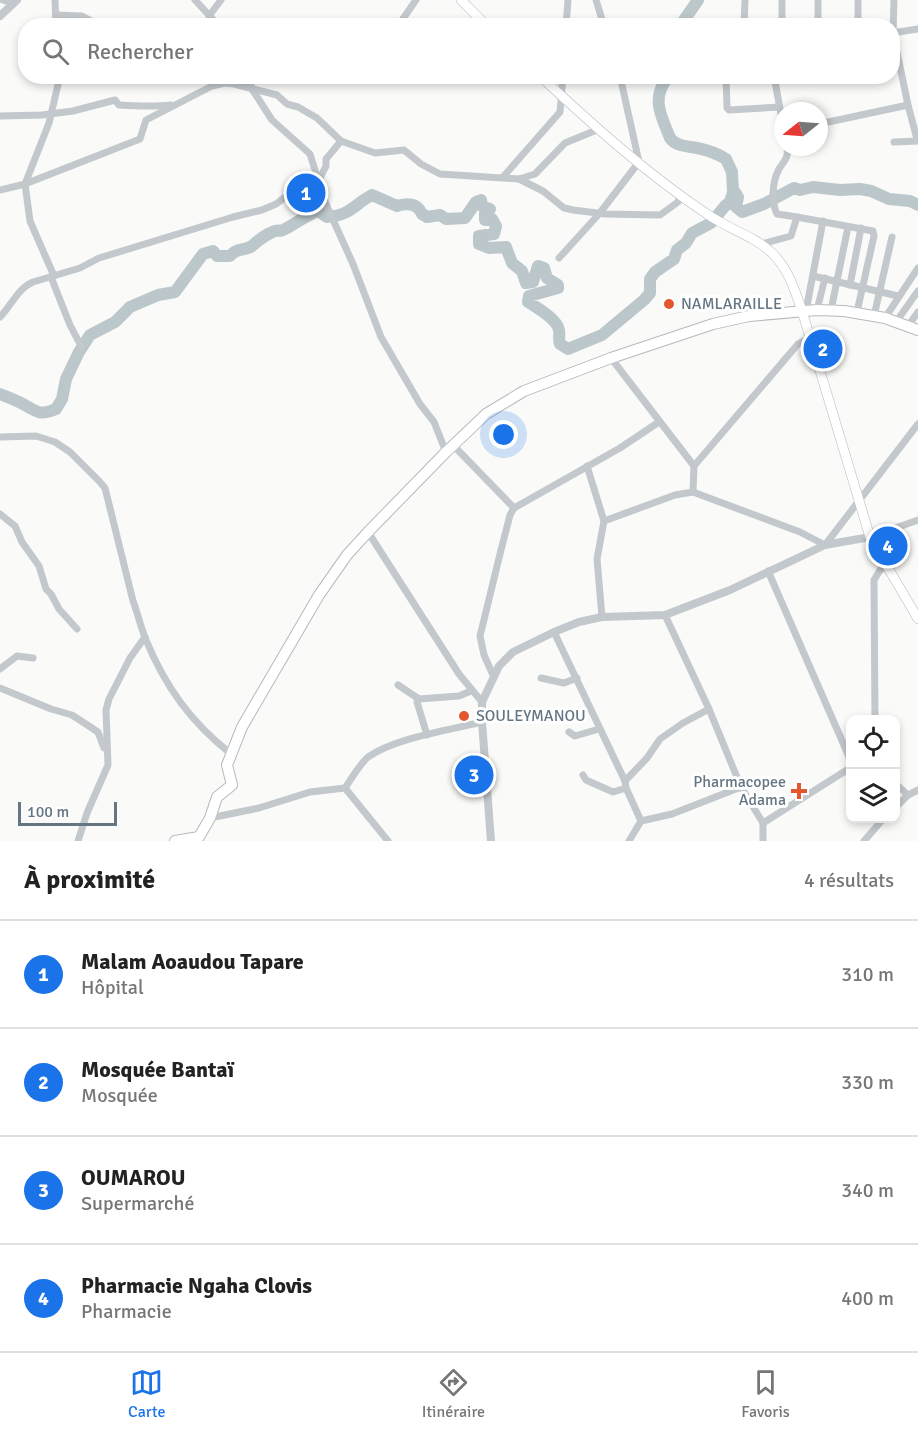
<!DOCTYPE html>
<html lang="fr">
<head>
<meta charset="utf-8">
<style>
  body { margin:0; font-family:Signika,sans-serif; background:#f2f2f2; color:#222 }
  .controls { position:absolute; right:18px; bottom:18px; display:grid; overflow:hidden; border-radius:12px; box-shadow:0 3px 9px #0003 }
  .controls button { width:54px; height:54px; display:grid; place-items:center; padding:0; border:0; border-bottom:2px solid #e0e0e0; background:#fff; color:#222; font:30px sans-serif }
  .compass { position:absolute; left:774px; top:102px; width:54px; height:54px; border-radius:50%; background:#fff; box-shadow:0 3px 9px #0003; rotate:253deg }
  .scale { position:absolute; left:18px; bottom:15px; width:99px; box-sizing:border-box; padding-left:6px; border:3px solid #657683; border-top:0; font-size:16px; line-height:21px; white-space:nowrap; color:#657683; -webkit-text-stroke:4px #fff; paint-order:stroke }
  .you { position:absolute; left:504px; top:435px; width:21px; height:21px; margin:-15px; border:4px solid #fff; border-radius:50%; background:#1a73e8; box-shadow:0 0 0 9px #1a73e833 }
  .badge { display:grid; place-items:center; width:39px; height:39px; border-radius:50%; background:#1a73e8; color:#fff; font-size:20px; font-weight:700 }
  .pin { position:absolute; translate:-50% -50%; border:3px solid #fff; box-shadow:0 2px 6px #0006 }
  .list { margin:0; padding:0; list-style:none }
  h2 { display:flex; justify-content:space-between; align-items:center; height:78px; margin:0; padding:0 24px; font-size:26px }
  h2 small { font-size:20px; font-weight:400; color:#767676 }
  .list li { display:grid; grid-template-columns:39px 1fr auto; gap:18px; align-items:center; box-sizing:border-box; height:108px; padding:0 24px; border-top:2px solid #e0e0e0 }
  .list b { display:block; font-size:22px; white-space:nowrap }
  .list p { margin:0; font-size:20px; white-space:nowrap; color:#767676 }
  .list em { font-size:20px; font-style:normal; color:#767676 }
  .icon { flex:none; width:33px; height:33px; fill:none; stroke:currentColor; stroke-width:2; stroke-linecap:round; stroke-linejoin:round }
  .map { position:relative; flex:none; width:918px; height:841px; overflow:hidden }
  .search { position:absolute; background:#fff; box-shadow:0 3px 9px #0003; left:18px; right:18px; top:18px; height:66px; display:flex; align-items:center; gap:15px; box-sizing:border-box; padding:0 21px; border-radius:24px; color:#767676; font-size:22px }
  .sheet { height:510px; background:#fff }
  nav { display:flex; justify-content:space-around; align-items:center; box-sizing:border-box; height:84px; border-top:2px solid #e0e0e0; background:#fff; font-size:16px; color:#767676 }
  nav a { display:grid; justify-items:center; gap:3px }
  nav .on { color:#1a73e8 }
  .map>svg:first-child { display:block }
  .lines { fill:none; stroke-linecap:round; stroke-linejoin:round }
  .river { stroke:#bbc7cb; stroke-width:12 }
  .secondary-casing { stroke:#b3babf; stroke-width:10 }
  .primary-casing { stroke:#b5babe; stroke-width:12 }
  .minor { stroke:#c3c8cc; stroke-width:7 }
  .tertiary { stroke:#c3c8cc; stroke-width:8 }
  .secondary { stroke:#fff; stroke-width:9 }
  .primary { stroke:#fff; stroke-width:10 }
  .poi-dot { fill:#e4572e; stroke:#fff; stroke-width:2 }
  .labels { text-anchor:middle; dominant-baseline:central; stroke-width:6; stroke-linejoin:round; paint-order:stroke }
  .poi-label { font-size:16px; fill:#657683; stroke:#fff; text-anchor:start }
</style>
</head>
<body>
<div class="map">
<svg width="918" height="841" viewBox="0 0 918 841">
  <rect width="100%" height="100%" fill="#fafaf8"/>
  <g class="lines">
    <!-- river -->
    <g class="river">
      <path d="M680,26L698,0"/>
      <path d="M669,76C650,98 661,115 670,138C677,147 687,146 697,148C707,150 718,154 726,159L732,172L733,192"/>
      <path d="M0,394C8,397 16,400 23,404C37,412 40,416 56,409L62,399L66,379L79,352L90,335L115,322L130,307L158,295L175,292L203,254L213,251L217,256H230C236,248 245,251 252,246C260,239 266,234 275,231C283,229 277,233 285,229C296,223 307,215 318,211L327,217C352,215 354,204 372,195L397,206C407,203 417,203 422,214L427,217L440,215L446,219L465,218L476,202L481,200L482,206L490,209L485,213V220L492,219L496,226L494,234L479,236V244L489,248L506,247L512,263L522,271L526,283L533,282L538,266L544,268L547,278L558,285V288L529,296L528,302C536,307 557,319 559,330C560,334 558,339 560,344L568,349L602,335L644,300L650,293V279L655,272L674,259L677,250L686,243L692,233L711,223L725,206L730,202L733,192H735L738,197L736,207L742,212L764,204L794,188L800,190L813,187L840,190L860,189L871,191L889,199L910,201L918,205"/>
    </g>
    <!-- secondary casing -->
    <g class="secondary-casing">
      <g id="secondary">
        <path d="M461,0L487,26"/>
        <path d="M540,76C593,125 647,174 707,214C728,229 755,236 773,254C789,270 795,291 802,311L870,537L918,619"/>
      </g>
    </g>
    <!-- primary casing -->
    <g class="primary-casing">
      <path id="primary" d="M175,841L199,837L210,818L217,797L232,785L227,765L242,727L319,595L347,555L368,532L446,452L486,414L524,391L611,358L713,324L749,316L817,310L844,311L885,318L918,330"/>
    </g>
    <!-- minor -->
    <g class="minor">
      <path d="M3,0L12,3"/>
      <path d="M55,0L56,26"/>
      <path d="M195,0L219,26"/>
      <path d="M596,0L604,26"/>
      <path d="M894,0L893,33L908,105L917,139"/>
      <path d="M56,15L82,16L101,26"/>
      <path d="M209,16L221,0"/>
      <path d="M398,26L416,0"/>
      <path d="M566,26L568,0"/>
      <path d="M744,26L745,0"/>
      <path d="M782,26V0"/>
      <path d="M818,26V0"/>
      <path d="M858,26V0"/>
      <path d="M892,33L918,29"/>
      <path d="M248,76L252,89L272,120L310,154L325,202L353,264L381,337L420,404L434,422L446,452"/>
      <path d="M726,76L727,108L729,110L779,107"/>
      <path d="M774,76L783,125"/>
      <path d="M0,116L42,115L73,111L115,100L119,105C136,106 153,107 171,105"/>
      <path d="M819,124L908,105"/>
      <path d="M894,142L918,141"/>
      <path d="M787,147C789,158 784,161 779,169C772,182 771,202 777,214L797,217"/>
      <path d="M503,177L560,112L563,76"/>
      <path d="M519,179L535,174L565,143L599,129"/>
      <path d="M0,190L25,184L140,139L146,120L212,86L225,83L234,84L277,95L287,104L298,107L317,118L341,141"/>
      <path d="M762,244L791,236L797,217L873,231L874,236L857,312"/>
      <path d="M559,258L599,214L639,162L620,76"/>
      <path d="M54,276L30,221L25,184L49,123L60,76"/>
      <path d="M813,276L898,296"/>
      <path d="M51,277L70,325L81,346"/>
      <path d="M850,285L861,228"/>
      <path d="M817,310L825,278"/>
      <path d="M831,310L848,227"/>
      <path d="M806,311L823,221"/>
      <path d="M874,316L892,237"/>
      <path d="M0,317C12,305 17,289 33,282L80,268L99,258L233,217L262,210L276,204L289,194L319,180L326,166V159L341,141L375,153L404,150L421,164L440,174L519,179L543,191L564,208L573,210L605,214L660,215L678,202L680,195"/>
      <path d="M885,318L918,268"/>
      <path d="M896,322L918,291"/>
      <path d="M908,326L918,312"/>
      <path d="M611,358L694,466"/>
      <path d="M0,437L36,436L55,442L70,452L99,481L105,488L133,601C138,614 141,628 146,640C166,688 191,722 231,754"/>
      <path d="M453,445L514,508"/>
      <path d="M587,466L604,521"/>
      <path d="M693,492L694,466L798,344L809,338"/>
      <path d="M0,514L15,526L22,542L39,566L46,589L51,594L59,609L77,629"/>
      <path d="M368,532L459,674L482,702"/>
      <path d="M870,537L918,520"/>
      <path d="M768,571L850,759"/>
      <path d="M665,615L709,709L741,787L763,823"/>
      <path d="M602,617L597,559L604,521L675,495L693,492L800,532L825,545L918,424"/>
      <path d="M554,632L625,781L626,788L641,821"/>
      <path d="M0,669L17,656L33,658"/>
      <path d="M493,675L484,655L480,636L501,550L510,515L514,508L620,448L659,422"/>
      <path d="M541,678L564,683L577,678"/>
      <path d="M398,685L419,699L459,696L471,691"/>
      <path d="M0,688L51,709L72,715L98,732L104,748"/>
      <path d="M419,699L417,702L427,735"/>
      <path d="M875,720L874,580L880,570L886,566"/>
      <path d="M569,732L575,736L599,729"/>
      <path d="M583,775L586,780L613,792L626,788"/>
      <path d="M625,781L647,758L660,739L683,723L709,709"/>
      <path d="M896,784L908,795L918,790"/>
      <path d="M345,788L388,841"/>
      <path d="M896,807L908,795"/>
      <path d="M210,818L259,808L310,792L345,788C352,778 359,765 368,757C394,738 450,730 482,722"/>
      <path d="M78,841L87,813L108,765L106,710L109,699L130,658L145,637"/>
      <path d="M629,841L641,821L672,814L741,787"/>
      <path d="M763,841V823L850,768"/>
      <path d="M864,841L884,818"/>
    </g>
    <!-- tertiary -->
    <g class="tertiary">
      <path d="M0,16L17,0"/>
      <path d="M491,841L482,722V702L499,666L513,652L554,632L579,622L602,617L665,615L730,590L825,545L870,537"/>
    </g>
    <!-- secondary -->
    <use href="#secondary" class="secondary"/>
    <!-- primary -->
    <use href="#primary" class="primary"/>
  </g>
  <!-- markers -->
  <g class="poi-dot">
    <circle cx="669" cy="304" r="6"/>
    <circle cx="464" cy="716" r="6"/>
    <path d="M796 782h6v6h6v6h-6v6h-6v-6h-6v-6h6z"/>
  </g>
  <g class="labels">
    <!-- poi labels -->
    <g class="poi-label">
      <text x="681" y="304">NAMLARAILLE</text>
      <text x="476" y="716">SOULEYMANOU</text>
      <text x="786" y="782" text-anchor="end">Pharmacopee<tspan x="786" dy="18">Adama</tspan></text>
    </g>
  </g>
</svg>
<div class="controls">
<button><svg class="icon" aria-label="locate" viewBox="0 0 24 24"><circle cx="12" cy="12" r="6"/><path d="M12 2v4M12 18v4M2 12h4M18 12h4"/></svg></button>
<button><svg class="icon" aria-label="layers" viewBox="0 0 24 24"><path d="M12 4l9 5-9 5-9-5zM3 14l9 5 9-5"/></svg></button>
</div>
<svg class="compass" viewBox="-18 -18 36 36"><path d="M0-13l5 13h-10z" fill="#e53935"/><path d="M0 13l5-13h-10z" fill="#767676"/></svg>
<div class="scale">100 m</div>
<div class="you"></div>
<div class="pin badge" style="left:306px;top:193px">1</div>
<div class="pin badge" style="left:823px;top:349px">2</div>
<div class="pin badge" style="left:474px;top:775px">3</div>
<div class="pin badge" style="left:888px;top:546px">4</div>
<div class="search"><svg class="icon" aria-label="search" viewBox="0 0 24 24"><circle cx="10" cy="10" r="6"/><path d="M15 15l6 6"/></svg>Rechercher</div>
</div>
<section class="sheet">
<h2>À proximité<small>4 résultats</small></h2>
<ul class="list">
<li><span class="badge">1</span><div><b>Malam Aoaudou Tapare</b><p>Hôpital</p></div><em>310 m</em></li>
<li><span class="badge">2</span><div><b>Mosquée Bantaï</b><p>Mosquée</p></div><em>330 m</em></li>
<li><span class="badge">3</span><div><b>OUMAROU</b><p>Supermarché</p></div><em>340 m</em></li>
<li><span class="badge">4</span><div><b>Pharmacie Ngaha Clovis</b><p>Pharmacie</p></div><em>400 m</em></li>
</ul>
</section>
<nav>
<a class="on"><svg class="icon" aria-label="map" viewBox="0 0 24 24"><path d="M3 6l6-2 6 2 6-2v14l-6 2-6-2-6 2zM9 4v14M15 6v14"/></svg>Carte</a>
<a><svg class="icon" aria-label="directions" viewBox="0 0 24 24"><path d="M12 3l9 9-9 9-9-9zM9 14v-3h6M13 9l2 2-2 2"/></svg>Itinéraire</a>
<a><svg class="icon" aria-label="saved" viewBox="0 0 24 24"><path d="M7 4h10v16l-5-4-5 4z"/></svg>Favoris</a>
</nav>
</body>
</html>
